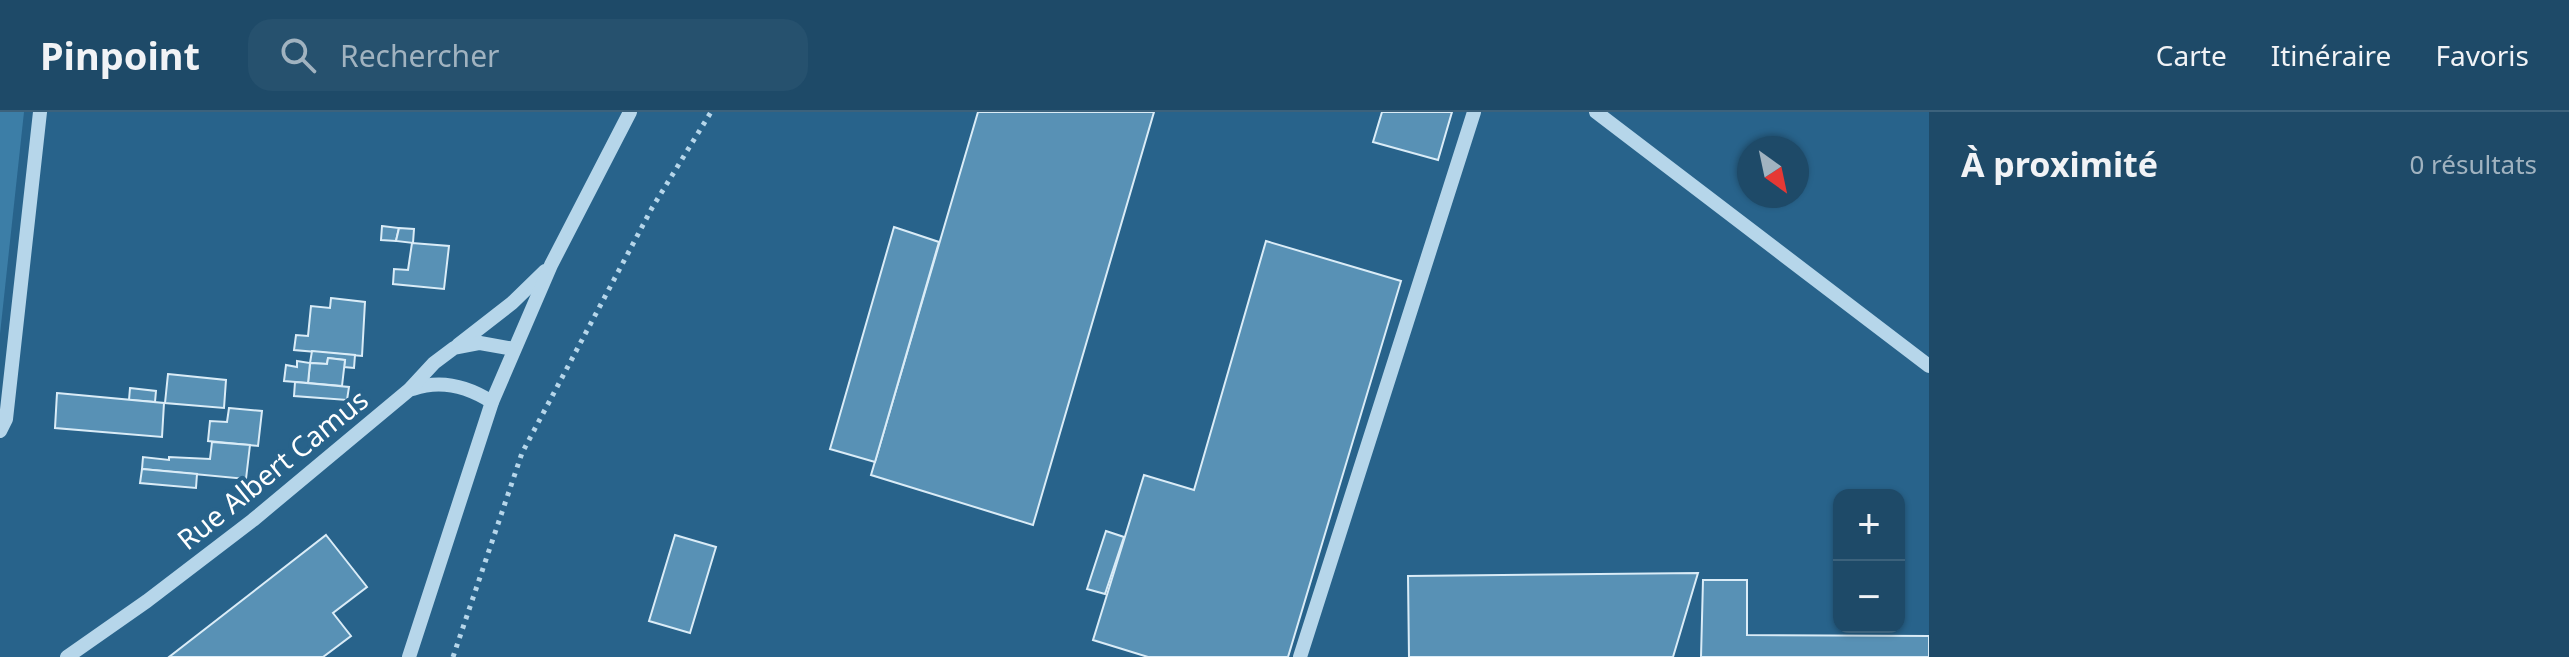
<!DOCTYPE html>
<html lang="fr">
<head>
<meta charset="utf-8">
<style>
  body { margin:0; font-family:"Noto Sans",sans-serif; background:#26516e; color:#f1f3f6 }
  .controls { position:absolute; right:24px; bottom:24px; display:grid; overflow:hidden; border-radius:16px; box-shadow:0 2px 6px #0004 }
  .controls button { width:72px; height:72px; display:grid; place-items:center; padding:0; border:0; border-bottom:2px solid #3c627c; background:#1e4a68; color:#f1f3f6; font:40px sans-serif }
  .compass { position:absolute; left:1737px; top:24px; width:72px; height:72px; border-radius:50%; background:#1e4a68; box-shadow:0 2px 6px #0004; rotate:147deg }
  .list { margin:0; padding:0; list-style:none }
  h2 { display:flex; justify-content:space-between; align-items:center; height:104px; margin:0; padding:0 32px; font-size:34px }
  h2 small { font-size:26px; font-weight:400; color:#a1b3c0 }
  .icon { flex:none; width:44px; height:44px; fill:none; stroke:currentColor; stroke-width:2; stroke-linecap:round; stroke-linejoin:round }
  .map { position:relative; flex:none; width:1929px; height:545px; overflow:hidden }
  header { display:flex; align-items:center; gap:48px; box-sizing:border-box; height:112px; padding:0 40px; background:#1e4a68; border-bottom:2px solid #3c627c }
  header strong { font-size:38px }
  nav { display:flex; gap:44px; margin-inline-start:auto; font-size:28px }
  .search { width:560px; height:72px; background:#26516e; display:flex; align-items:center; gap:20px; box-sizing:border-box; padding:0 28px; border-radius:24px; color:#a1b3c0; font-size:30px }
  main { display:flex }
  aside { flex:1; background:#1e4a68 }
  .map>svg:first-child { display:block }
  .green { fill:#3c7ea7 }
  .building { fill:#5891b5; stroke:#daecf7; stroke-width:2 }
  .lines { fill:none; stroke-linecap:round; stroke-linejoin:round }
  .path { stroke:#b6d6ea; stroke-width:5; stroke-dasharray:4 6; stroke-linecap:butt }
  .minor { stroke:#b6d6ea; stroke-width:14 }
  .labels { text-anchor:middle; dominant-baseline:central; stroke-width:8; stroke-linejoin:round; paint-order:stroke }
  .street-label { font-size:28px; fill:#fff; stroke:#28638b }
</style>
</head>
<body>
<header>
<strong>Pinpoint</strong>
<div class="search"><svg class="icon" aria-label="search" viewBox="0 0 24 24"><circle cx="10" cy="10" r="6"/><path d="M15 15l6 6"/></svg>Rechercher</div>
<nav><a>Carte</a><a>Itinéraire</a><a>Favoris</a></nav>
</header>
<main>
<div class="map">
<svg width="1929" height="545" viewBox="0 0 1929 545">
  <rect width="100%" height="100%" fill="#28638b"/>
  <!-- green -->
  <path class="green" d="M0,0H24L0,222Z"/>
  <!-- building -->
  <g class="building">
    <path d="M978,0H1154L1033,413L871,363Z"/>
    <path d="M1382,0H1452L1438,48L1373,30Z"/>
    <path d="M382,114L399,116L396,129L381,128Z"/>
    <path d="M894,115L939,130L875,350L830,337Z"/>
    <path d="M399,116L414,117L413,131L396,129Z"/>
    <path d="M1266,129L1401,169L1288,545H1148L1093,528L1144,363L1194,378Z"/>
    <path d="M412,131L449,134L444,177L393,172L394,157L408,158Z"/>
    <path d="M331,186L365,190L362,244L294,238L296,223L308,224L311,194L330,196Z"/>
    <path d="M312,239L355,243L354,256L344,255L345,248L328,246L327,252L310,251Z"/>
    <path d="M328,246L345,248L342,274L308,271L310,251L327,252Z"/>
    <path d="M297,249L310,251L308,271L284,269L286,253L297,255Z"/>
    <path d="M168,262L226,268L224,296L165,291Z"/>
    <path d="M295,270L349,275L347,288L294,284Z"/>
    <path d="M130,276L156,279L155,290L129,288Z"/>
    <path d="M57,281L164,291L162,325L55,316Z"/>
    <path d="M229,296L262,299L258,334L208,329L210,309L227,310Z"/>
    <path d="M212,330L250,333L246,367L142,357L143,345L169,348V345L210,347Z"/>
    <path d="M142,357L197,362L196,376L140,371Z"/>
    <path d="M1106,419L1124,425L1105,482L1087,477Z"/>
    <path d="M326,423L367,475L333,501L351,524L323,545H169Z"/>
    <path d="M675,423L716,435L690,521L649,509Z"/>
    <path d="M1698,461L1673,545H1409L1408,464Z"/>
    <path d="M1703,468H1747V523L1929,524V545H1701Z"/>
  </g>
  <g class="lines">
    <!-- path -->
    <path class="path" d="M453,545L522,341L652,96L711,0"/>
    <!-- minor -->
    <g class="minor">
      <path d="M1596,0L1929,254"/>
      <path d="M458,233L512,191L545,159"/>
      <path d="M413,277C441,267 467,274 492,290"/>
      <path d="M0,319L6,307L40,0"/>
      <path d="M67,545L147,489L253,408L409,278L434,251L454,236L480,231L514,237"/>
      <path d="M409,545L492,290L551,153L630,0"/>
      <path d="M1300,545L1474,0"/>
    </g>
  </g>
  <g class="labels">
    <!-- street labels -->
    <g class="street-label">
      <text transform="translate(272 357) rotate(-39)">Rue Albert Camus</text>
    </g>
  </g>
</svg>
<div class="controls">
<button>+</button>
<button>−</button>
</div>
<svg class="compass" viewBox="-18 -18 36 36"><path d="M0-13l5 13h-10z" fill="#e53935"/><path d="M0 13l5-13h-10z" fill="#a1b3c0"/></svg>
</div>
<aside>
<h2>À proximité<small>0 résultats</small></h2>
<ul class="list">
</ul>
</aside>
</main>
</body>
</html>
